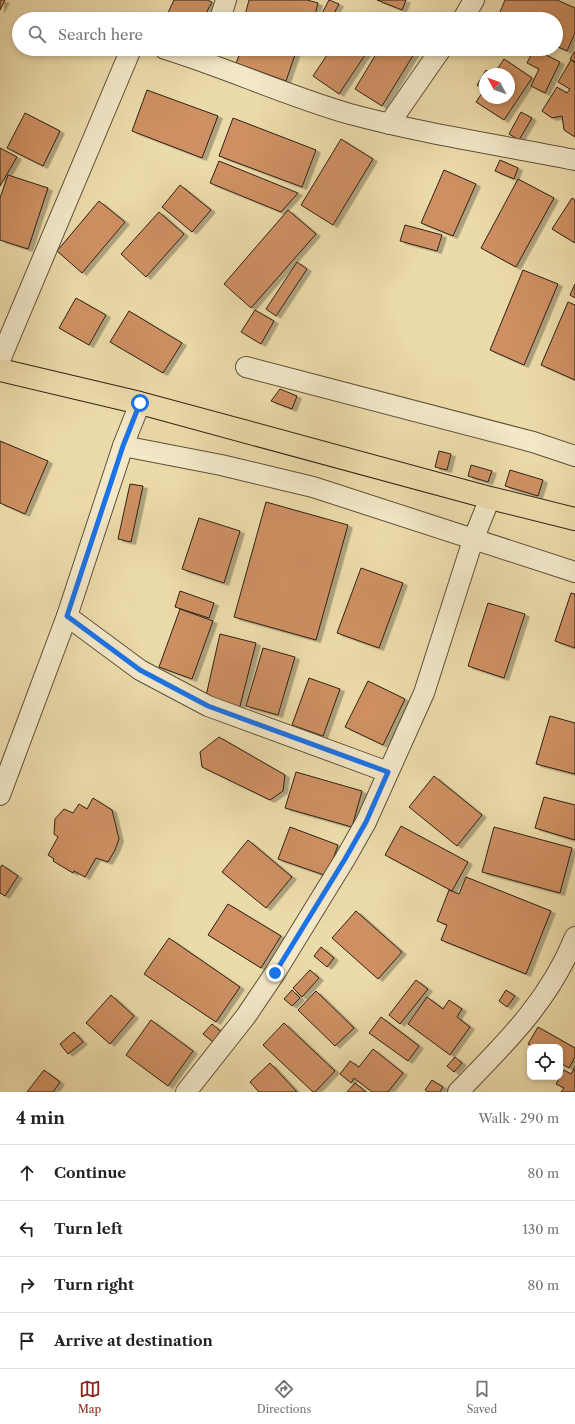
<!DOCTYPE html>
<html lang="en">
<head>
<meta charset="utf-8">
<style>
  body { margin:0; font-family:"Libre Caslon Text",serif; background:#f2f2f2; color:#222 }
  .controls { position:absolute; right:12px; bottom:12px; display:grid; overflow:hidden; border-radius:8px; box-shadow:0 2px 6px #0003 }
  .controls button { width:36px; height:36px; display:grid; place-items:center; padding:0; border:0; border-bottom:1px solid #e0e0e0; background:#fff; color:#222; font:20px sans-serif }
  .compass { position:absolute; left:479px; top:68px; width:36px; height:36px; border-radius:50%; background:#fff; box-shadow:0 2px 6px #0003; rotate:311deg }
  .stop { position:absolute; width:12px; height:12px; margin:-9px; border:3px solid #1a73e8; border-radius:50%; background:#fff }
  .stop.end { background:#1a73e8; border-color:#fff; box-shadow:0 1px 4px #0008 }
  .list { margin:0; padding:0; list-style:none }
  h2 { display:flex; justify-content:space-between; align-items:center; height:52px; margin:0; padding:0 16px; font-size:17px }
  h2 small { font-size:13px; font-weight:400; color:#767676 }
  .list li { display:grid; grid-template-columns:26px 1fr auto; gap:12px; align-items:center; box-sizing:border-box; height:56px; padding:0 16px; border-top:1px solid #e0e0e0 }
  .list b { display:block; font-size:15px; white-space:nowrap }
  .list em { font-size:13px; font-style:normal; color:#767676 }
  .icon { flex:none; width:22px; height:22px; fill:none; stroke:currentColor; stroke-width:2; stroke-linecap:round; stroke-linejoin:round }
  .map { position:relative; flex:none; width:575px; height:1092px; overflow:hidden }
  .search { position:absolute; background:#fff; box-shadow:0 2px 6px #0003; left:12px; right:12px; top:12px; height:44px; display:flex; align-items:center; gap:10px; box-sizing:border-box; padding:0 14px; border-radius:22px; color:#767676; font-size:15px }
  .sheet { height:276px; background:#fff }
  nav { display:flex; justify-content:space-around; align-items:center; box-sizing:border-box; height:56px; border-top:1px solid #e0e0e0; background:#fff; font-size:11px; color:#767676 }
  nav a { display:grid; justify-items:center; gap:2px }
  nav .on { color:#8f2418 }
  .map>svg:first-child { display:block }
  .building { fill:#ce9063; stroke:#2f2116; filter:url(#shadow) }
  .lines { fill:none; stroke-linecap:round; stroke-linejoin:round }
  .minor-casing { stroke:#5e503b; stroke-width:22 }
  .major-casing { stroke:#2f2116; stroke-width:24 }
  .minor { stroke:#f3e8c8; stroke-width:20 }
  .major { stroke:#ecdbaa; stroke-width:22 }
  .route { stroke:#1a73e8; stroke-width:5 }
</style>
</head>
<body>
<div class="map">
<svg width="575" height="1092" viewBox="0 0 575 1092">
  <defs>
    <filter id="shadow"><feDropShadow dx="4.5" dy="2.5" stdDeviation="0" flood-color="#0004"/></filter>
  </defs>
  <rect width="100%" height="100%" fill="#ecdbaa"/>
  <filter id="stains"><feTurbulence type="fractalNoise" baseFrequency=".005" numOctaves="4"/><feColorMatrix values="0 0 0 0 .2 0 0 0 0 .09 0 0 0 0 .02 0 0 0 .5 -.17"/></filter>
  <radialGradient id="worn" r=".72"><stop offset=".6" stop-color="#630" stop-opacity="0"/><stop offset="1" stop-color="#630" stop-opacity=".3"/></radialGradient>
  <!-- building -->
  <g class="building">
    <path d="M0,0H5L0,10Z"/>
    <path d="M174,0H207L212,2L203,19H197L191,16L190,19H165Z"/>
    <path d="M249,0H307L318,3L314,19H244Z"/>
    <path d="M329,0L339,4L331,19H319Z"/>
    <path d="M377,0H406L402,10Z"/>
    <path d="M505,0H557L575,8V33L567,51L556,46V19H497Z"/>
    <path d="M242,49H297L286,81L236,63Z"/>
    <path d="M331,49H369L339,94L313,76Z"/>
    <path d="M379,49H417L382,106L355,89Z"/>
    <path d="M534,49L560,62L545,93L531,86L539,69L527,63Z"/>
    <path d="M575,51V62L570,59Z"/>
    <path d="M504,59L532,78L504,120L476,102L484,90L477,85L486,70L491,74H485V98H509V74H494Z"/>
    <path d="M571,60L575,63V137L564,130L562,116L552,118L542,111L557,87L567,93L570,89L558,82Z"/>
    <path d="M147,90L218,116L202,158L132,131Z"/>
    <path d="M521,112L532,118L519,140L509,134Z"/>
    <path d="M25,113L60,131L43,166L7,148Z"/>
    <path d="M233,118L316,150L302,187L219,156Z"/>
    <path d="M341,139L373,159L333,225L301,205Z"/>
    <path d="M0,148L17,157L0,186Z"/>
    <path d="M500,160L518,168L514,179L495,171Z"/>
    <path d="M219,161L298,193L281,212L210,183Z"/>
    <path d="M444,170L476,184L453,236L421,223Z"/>
    <path d="M8,175L48,188L28,249L0,240V198Z"/>
    <path d="M518,179L554,198L516,267L481,248Z"/>
    <path d="M180,185L211,210L192,232L162,207Z"/>
    <path d="M572,198L575,200V243L552,229Z"/>
    <path d="M99,201L125,222L82,273L57,251Z"/>
    <path d="M288,210L316,234L251,308L224,284Z"/>
    <path d="M159,212L184,234L146,277L121,254Z"/>
    <path d="M405,225L442,235L437,251L400,241Z"/>
    <path d="M297,262L307,269L276,316L266,309Z"/>
    <path d="M523,270L558,284L524,365L490,350Z"/>
    <path d="M575,284V298L570,295Z"/>
    <path d="M76,298L106,315L89,345L59,328Z"/>
    <path d="M568,302L575,305V380L541,365Z"/>
    <path d="M255,310L274,321L261,344L241,332Z"/>
    <path d="M129,311L182,343L163,373L110,342Z"/>
    <path d="M280,389L297,396L292,409L271,401Z"/>
    <path d="M0,441L48,461L25,514L0,503Z"/>
    <path d="M439,451L451,454L447,470L435,467Z"/>
    <path d="M471,465L492,471L488,482L468,476Z"/>
    <path d="M510,470L543,480L538,496L505,486Z"/>
    <path d="M130,484L143,486L131,542L118,539Z"/>
    <path d="M266,502L348,525L316,640L234,617Z"/>
    <path d="M199,518L240,531L224,583L182,569Z"/>
    <path d="M361,568L403,583L379,648L337,633Z"/>
    <path d="M180,591L214,603L209,618L175,607Z"/>
    <path d="M571,593L575,594V648L555,641Z"/>
    <path d="M488,603L525,614L504,678L468,666Z"/>
    <path d="M180,609L213,621L192,679L159,667Z"/>
    <path d="M220,634L256,643L239,710L206,696Z"/>
    <path d="M263,648L295,657L278,715L246,706Z"/>
    <path d="M309,678L340,689L323,736L292,725Z"/>
    <path d="M368,681L405,699L383,745L345,727Z"/>
    <path d="M550,716L575,723V774L536,764Z"/>
    <path d="M219,737L285,775L283,791L270,800L202,767L200,752Z"/>
    <path d="M296,772L362,791L352,827L285,808Z"/>
    <path d="M434,776L482,815L457,846L409,807Z"/>
    <path d="M544,797L575,805V840L535,828Z"/>
    <path d="M93,798L112,810L119,839L115,850L108,862L96,858L85,877L74,871L73,873L53,861L54,859L48,855L58,837L54,834L55,819L64,809L73,813L79,804L87,809Z"/>
    <path d="M401,826L468,862L452,891L385,855Z"/>
    <path d="M290,827L338,845L327,876L278,859Z"/>
    <path d="M494,827L572,848L560,893L482,872Z"/>
    <path d="M248,840L292,877L266,908L222,872Z"/>
    <path d="M2,865L18,876L5,896L0,893V868Z"/>
    <path d="M466,877L551,911L526,974L441,940L447,925L437,921L449,890L459,894Z"/>
    <path d="M228,904L281,936L261,968L208,935Z"/>
    <path d="M356,911L402,952L378,979L332,938Z"/>
    <path d="M169,938L240,987L216,1022L144,974Z"/>
    <path d="M321,947L334,958L327,967L314,956Z"/>
    <path d="M310,970L319,978L302,997L293,988Z"/>
    <path d="M416,980L428,989L400,1024L389,1015Z"/>
    <path d="M292,990L300,998L292,1006L284,999Z"/>
    <path d="M506,990L515,996L507,1007L499,1001Z"/>
    <path d="M316,991L354,1028L335,1046L298,1010Z"/>
    <path d="M111,995L134,1016L110,1044L86,1023Z"/>
    <path d="M427,997L443,1009L449,1000L462,1009L457,1017L470,1027L450,1055L408,1024Z"/>
    <path d="M381,1017L419,1046L408,1061L369,1033Z"/>
    <path d="M151,1020L193,1051L168,1086L126,1055Z"/>
    <path d="M284,1023L335,1071L315,1092H313L263,1045Z"/>
    <path d="M212,1024L226,1036L218,1046L203,1034Z"/>
    <path d="M538,1027L575,1048V1057L569,1068L560,1063V1047H533L528,1044Z"/>
    <path d="M74,1032L83,1042L68,1054L60,1044Z"/>
    <path d="M373,1049L403,1073L388,1092H372L354,1078L351,1083L340,1074L350,1061L359,1067Z"/>
    <path d="M455,1057L462,1063L454,1072L447,1066Z"/>
    <path d="M270,1063L297,1092H259L250,1082Z"/>
    <path d="M575,1067V1092H561L564,1088L556,1084L564,1070L571,1074Z"/>
    <path d="M44,1070L60,1082L53,1092H27Z"/>
    <path d="M432,1080L443,1087L440,1092H428L425,1090Z"/>
    <path d="M355,1083L366,1092H347Z"/>
  </g>
  <g class="lines">
    <!-- minor casing -->
    <g class="minor-casing">
      <g id="minor">
        <path d="M220,19L226,0"/>
        <path d="M463,19L474,0"/>
        <path d="M165,49C227,68 287,96 350,114C424,134 500,145 575,160"/>
        <path d="M389,124L441,49"/>
        <path d="M0,360L131,49"/>
        <path d="M246,367L533,442L575,456"/>
        <path d="M123,446L221,465L313,487L575,572"/>
        <path d="M67,616L140,670L208,706L388,772"/>
        <path d="M0,795L67,616L123,446L140,403"/>
        <path d="M186,1092L246,1016L275,973L345,859L366,822L424,693L473,540L490,498"/>
        <path d="M458,1092C505,1044 550,1000 575,937"/>
      </g>
    </g>
    <!-- major casing -->
    <g class="major-casing">
      <path id="major" d="M0,370L140,403L490,498L575,519"/>
    </g>
    <!-- minor -->
    <use href="#minor" class="minor"/>
    <!-- major -->
    <use href="#major" class="major"/>
  </g>
  <g class="lines">
    <!-- route -->
    <path class="route" d="M140,403L123,446L67,616L140,670L208,706L388,772L366,822L345,859L275,973"/>
  </g>
  <rect width="100%" height="100%" filter="url(#stains)"/>
  <rect width="100%" height="100%" fill="url(#worn)"/>
</svg>
<div class="controls">
<button><svg class="icon" aria-label="locate" viewBox="0 0 24 24"><circle cx="12" cy="12" r="6"/><path d="M12 2v4M12 18v4M2 12h4M18 12h4"/></svg></button>
</div>
<svg class="compass" viewBox="-18 -18 36 36"><path d="M0-13l5 13h-10z" fill="#e53935"/><path d="M0 13l5-13h-10z" fill="#767676"/></svg>
<div class="stop" style="left:140px;top:403px"></div>
<div class="stop end" style="left:275px;top:973px"></div>
<div class="search"><svg class="icon" aria-label="search" viewBox="0 0 24 24"><circle cx="10" cy="10" r="6"/><path d="M15 15l6 6"/></svg>Search here</div>
</div>
<section class="sheet">
<h2>4 min<small>Walk · 290 m</small></h2>
<ul class="list">
<li><svg class="icon" aria-label="ahead" viewBox="0 0 24 24"><path d="M12 20V5M6 11l6-6 6 6"/></svg><div><b>Continue</b></div><em>80 m</em></li>
<li><svg class="icon" aria-label="left" viewBox="0 0 24 24"><path d="M17 20v-9H6M10 6l-5 5 5 5"/></svg><div><b>Turn left</b></div><em>130 m</em></li>
<li><svg class="icon" aria-label="right" viewBox="0 0 24 24"><path d="M7 20v-9h11M14 6l5 5-5 5"/></svg><div><b>Turn right</b></div><em>80 m</em></li>
<li><svg class="icon" aria-label="arrive" viewBox="0 0 24 24"><path d="M6 21V4h12l-3 4 3 4H6"/></svg><div><b>Arrive at destination</b></div></li>
</ul>
</section>
<nav>
<a class="on"><svg class="icon" aria-label="map" viewBox="0 0 24 24"><path d="M3 6l6-2 6 2 6-2v14l-6 2-6-2-6 2zM9 4v14M15 6v14"/></svg>Map</a>
<a><svg class="icon" aria-label="directions" viewBox="0 0 24 24"><path d="M12 3l9 9-9 9-9-9zM9 14v-3h6M13 9l2 2-2 2"/></svg>Directions</a>
<a><svg class="icon" aria-label="saved" viewBox="0 0 24 24"><path d="M7 4h10v16l-5-4-5 4z"/></svg>Saved</a>
</nav>
</body>
</html>
